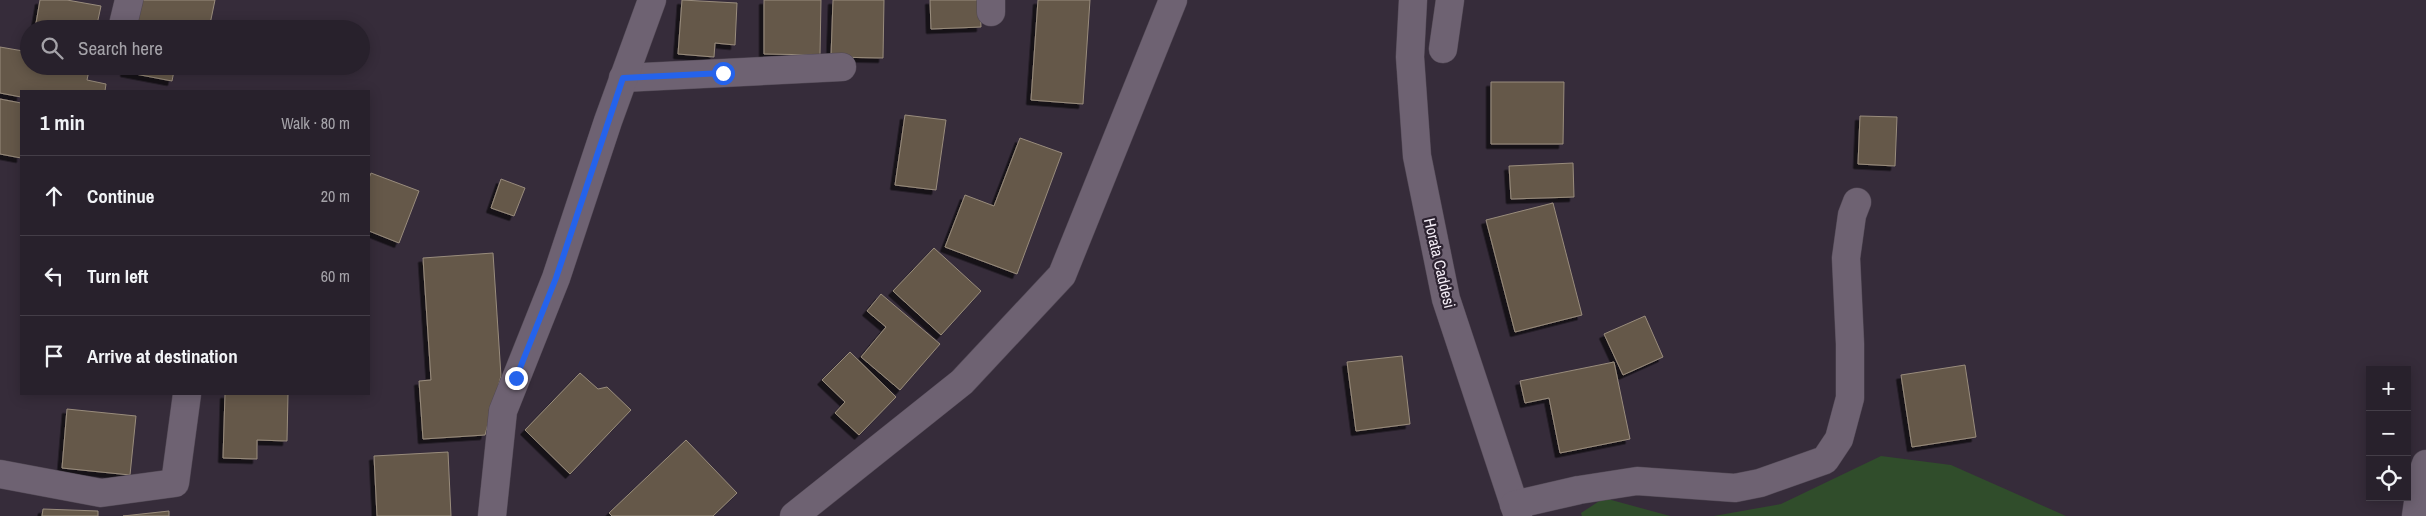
<!DOCTYPE html>
<html lang="en">
<head>
<meta charset="utf-8">
<style>
  body { margin:0; font-family:"Archivo Narrow",sans-serif; background:#342e38; color:#f1f3f6 }
  .controls { position:absolute; right:15px; bottom:15px; display:grid; overflow:hidden; border-radius:0px; box-shadow:0 2px 12px #0003 }
  .controls button { width:45px; height:45px; display:grid; place-items:center; padding:0; border:0; border-bottom:1px solid #443e48; background:#28212c; color:#f1f3f6; font:25px sans-serif }
  .stop { position:absolute; width:15px; height:15px; margin:-11px; border:4px solid #2563eb; border-radius:50%; background:#fff }
  .stop.end { background:#2563eb; border-color:#fff; box-shadow:0 1px 5px #0008 }
  .list { margin:0; padding:0; list-style:none }
  h2 { display:flex; justify-content:space-between; align-items:center; height:65px; margin:0; padding:0 20px; font-size:21px }
  h2 small { font-size:16px; font-weight:400; color:#a5a3a9 }
  .list li { display:grid; grid-template-columns:32px 1fr auto; gap:15px; align-items:center; box-sizing:border-box; height:80px; padding:0 20px; border-top:1px solid #443e48 }
  .list b { display:block; font-size:19px; white-space:nowrap }
  .list em { font-size:16px; font-style:normal; color:#a5a3a9 }
  .icon { flex:none; width:28px; height:28px; fill:none; stroke:currentColor; stroke-width:2; stroke-linecap:round; stroke-linejoin:round }
  .map { position:relative; flex:none; width:2426px; height:516px; overflow:hidden }
  .search { position:absolute; background:#28212c; box-shadow:0 2px 12px #0003; left:20px; top:20px; width:350px; height:55px; display:flex; align-items:center; gap:12px; box-sizing:border-box; padding:0 18px; border-radius:28px; color:#a5a3a9; font-size:19px }
  .panel { position:absolute; background:#28212c; box-shadow:0 2px 12px #0003; left:20px; top:90px; width:350px; height:305px; border-radius:0px }
  .map>svg:first-child { display:block }
  .green { fill:#304d2b }
  .building { fill:#65594a; stroke:#998c7c; filter:url(#shadow) }
  .lines { fill:none; stroke-linecap:round; stroke-linejoin:round }
  .minor-casing { stroke:#514854; stroke-width:29 }
  .minor { stroke:#6e6272; stroke-width:28 }
  .route { stroke:#2563eb; stroke-width:6 }
  .labels { text-anchor:middle; dominant-baseline:central; stroke-width:4.5; stroke-linejoin:round; paint-order:stroke }
  .street-label { font-size:16px; fill:#f4edf6; stroke:#2c2230 }
</style>
</head>
<body>
<div class="map">
<svg width="2426" height="516" viewBox="0 0 2426 516">
  <defs>
    <filter id="shadow"><feDropShadow dx="-4.5" dy="4.5" stdDeviation="0" flood-color="#0009"/></filter>
  </defs>
  <rect width="100%" height="100%" fill="#362c3a"/>
  <!-- green -->
  <g class="green">
    <path d="M1881,456L1951,465L2066,516H1714L1781,504Z"/>
    <path d="M1604,498L1670,516H1582L1581,513Z"/>
  </g>
  <!-- building -->
  <g class="building">
    <path d="M40,0H67L101,6L96,29H35Z"/>
    <path d="M139,0H215L209,29H134Z"/>
    <path d="M682,0L737,3L735,45L715,43L714,57L678,54Z"/>
    <path d="M764,0H821L820,55L764,54Z"/>
    <path d="M833,0H884L883,58L831,57Z"/>
    <path d="M930,0H980L981,27L931,29Z"/>
    <path d="M1038,0H1090L1083,104L1031,100Z"/>
    <path d="M0,47L29,52V66H90L87,80L106,84L105,91H21V97L0,93Z"/>
    <path d="M126,66H175L172,81L125,72Z"/>
    <path d="M1491,82H1564L1563,144H1491Z"/>
    <path d="M0,99L21,103V158L0,154Z"/>
    <path d="M905,115L946,120L936,190L895,185Z"/>
    <path d="M1860,116L1897,117L1895,166L1858,164Z"/>
    <path d="M1020,138L1062,153L1017,274L945,247L965,195L994,206Z"/>
    <path d="M1573,163L1574,197L1511,199L1509,166Z"/>
    <path d="M371,173L419,191L399,243L369,231V178Z"/>
    <path d="M501,179L525,188L514,216L491,208Z"/>
    <path d="M1553,203L1582,315L1515,332L1486,220Z"/>
    <path d="M934,248L981,291L941,335L893,291Z"/>
    <path d="M493,253L501,376L485,435L423,439L419,381L431,380L423,258Z"/>
    <path d="M881,294L940,344L900,390L861,357L886,327L867,311Z"/>
    <path d="M1645,316L1663,357L1623,375L1604,334Z"/>
    <path d="M850,352L896,397L859,435L835,413L845,402L822,380Z"/>
    <path d="M1402,356L1410,424L1356,431L1347,362Z"/>
    <path d="M1614,362L1630,439L1560,453L1549,398L1525,403L1520,381Z"/>
    <path d="M1965,365L1976,437L1912,447L1901,375Z"/>
    <path d="M580,373L598,389L607,387L631,410L570,474L525,430Z"/>
    <path d="M225,394H288L287,441L257,440V459L223,458Z"/>
    <path d="M67,409L136,416L130,475L62,468Z"/>
    <path d="M686,440L737,493L713,516H612L609,513Z"/>
    <path d="M448,452L451,516H377L374,456Z"/>
    <path d="M43,509L98,511V516H42Z"/>
    <path d="M169,511V516H123Z"/>
  </g>
  <g class="lines">
    <!-- minor casing -->
    <g class="minor-casing">
      <g id="minor">
        <path d="M1413,0L1410,57L1417,156L1446,299L1518,516"/>
        <path d="M991,12V0"/>
        <path d="M122,29L129,0"/>
        <path d="M1443,49L1450,0"/>
        <path d="M623,78L842,67"/>
        <path d="M0,474L101,493L175,483L187,394"/>
        <path d="M1514,505L1579,490L1637,481L1735,488L1760,483L1825,460L1839,439L1850,398V344L1846,258L1852,215L1857,202"/>
        <path d="M492,516L503,411L556,278L608,121L652,0"/>
        <path d="M794,516L962,382L1062,275L1173,0"/>
        <path d="M2416,516L2422,475L2426,464"/>
      </g>
    </g>
    <!-- minor -->
    <use href="#minor" class="minor"/>
  </g>
  <g class="lines">
    <!-- route -->
    <path class="route" d="M516,378L556,278L623,78L723,73"/>
  </g>
  <g class="labels">
    <!-- street labels -->
    <g class="street-label">
      <text transform="translate(1440 263) rotate(77)">Horata Caddesi</text>
    </g>
  </g>
</svg>
<div class="controls">
<button>+</button>
<button>−</button>
<button><svg class="icon" aria-label="locate" viewBox="0 0 24 24"><circle cx="12" cy="12" r="6"/><path d="M12 2v4M12 18v4M2 12h4M18 12h4"/></svg></button>
</div>
<div class="stop" style="left:723px;top:73px"></div>
<div class="stop end" style="left:516px;top:378px"></div>
<div class="search"><svg class="icon" aria-label="search" viewBox="0 0 24 24"><circle cx="10" cy="10" r="6"/><path d="M15 15l6 6"/></svg>Search here</div>
<section class="panel">
<h2>1 min<small>Walk · 80 m</small></h2>
<ul class="list">
<li><svg class="icon" aria-label="ahead" viewBox="0 0 24 24"><path d="M12 20V5M6 11l6-6 6 6"/></svg><div><b>Continue</b></div><em>20 m</em></li>
<li><svg class="icon" aria-label="left" viewBox="0 0 24 24"><path d="M17 20v-9H6M10 6l-5 5 5 5"/></svg><div><b>Turn left</b></div><em>60 m</em></li>
<li><svg class="icon" aria-label="arrive" viewBox="0 0 24 24"><path d="M6 21V4h12l-3 4 3 4H6"/></svg><div><b>Arrive at destination</b></div></li>
</ul>
</section>
</div>
</body>
</html>
